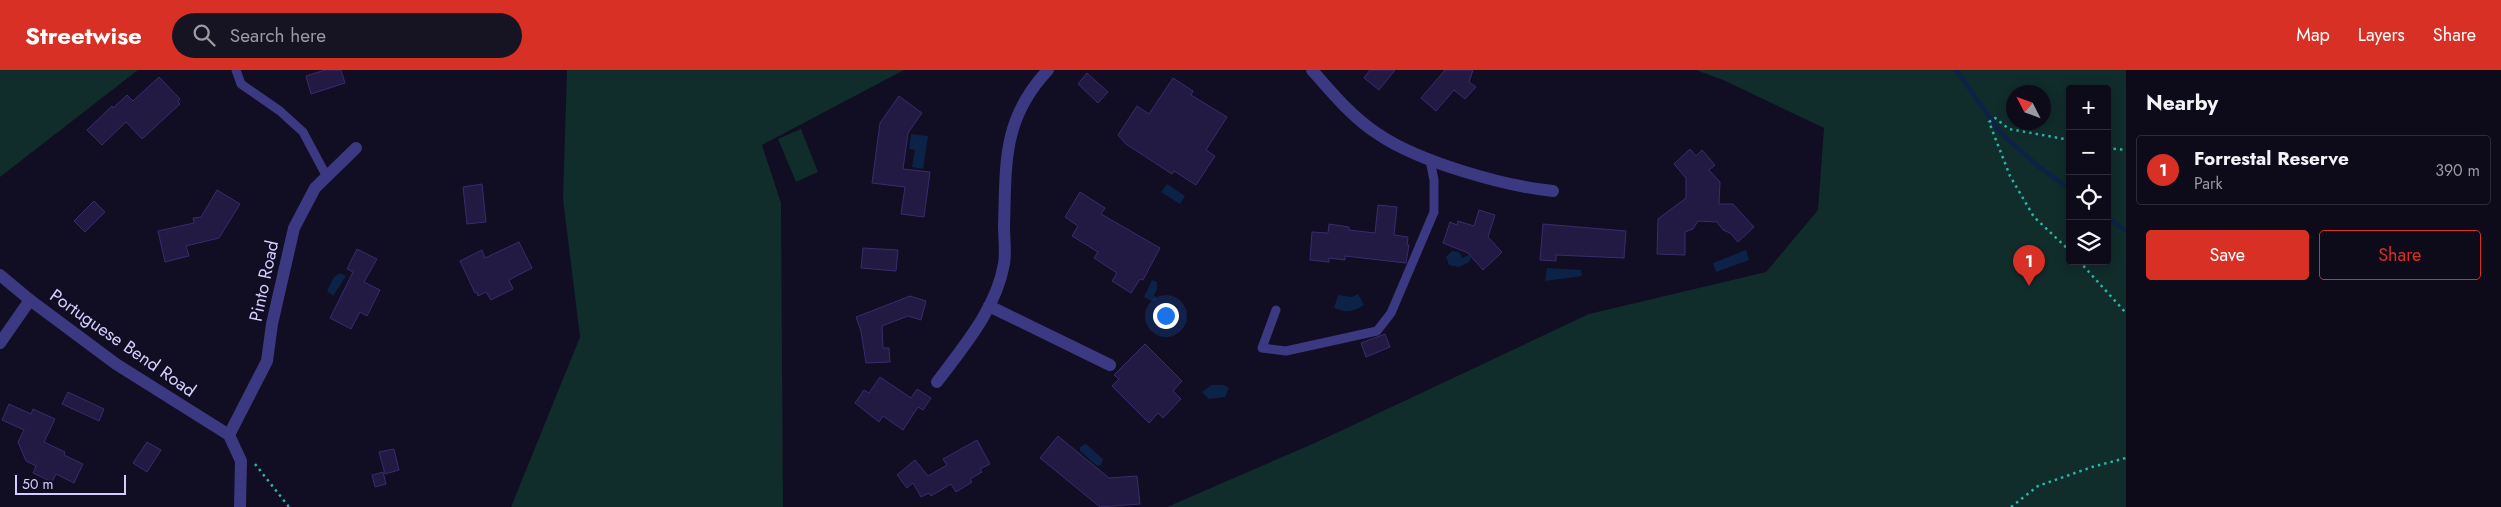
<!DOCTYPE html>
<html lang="en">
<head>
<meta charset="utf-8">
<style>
  body { margin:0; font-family:Jost,sans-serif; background:#161323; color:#f1f3f6 }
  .controls { position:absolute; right:15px; top:15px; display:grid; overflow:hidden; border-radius:5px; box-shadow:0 2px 12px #0003 }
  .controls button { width:45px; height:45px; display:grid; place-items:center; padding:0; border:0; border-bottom:1px solid #2d2b39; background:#0d0a1a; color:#f1f3f6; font:25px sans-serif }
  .compass { position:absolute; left:2006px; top:15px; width:45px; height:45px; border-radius:50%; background:#0d0a1a; box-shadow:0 2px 12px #0003; rotate:312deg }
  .scale { position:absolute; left:15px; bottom:12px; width:111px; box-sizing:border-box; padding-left:5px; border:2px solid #d4ceff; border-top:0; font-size:14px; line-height:18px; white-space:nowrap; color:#d4ceff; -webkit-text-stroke:4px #110d22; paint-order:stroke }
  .you { position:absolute; left:1165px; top:245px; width:18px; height:18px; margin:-12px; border:4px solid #fff; border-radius:50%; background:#1a73e8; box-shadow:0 0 0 8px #1a73e833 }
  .badge { display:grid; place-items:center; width:32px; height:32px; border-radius:50%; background:#d93025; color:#fff; font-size:16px; font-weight:700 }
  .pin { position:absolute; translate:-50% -41px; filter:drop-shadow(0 1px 2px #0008) }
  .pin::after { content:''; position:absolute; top:26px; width:18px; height:15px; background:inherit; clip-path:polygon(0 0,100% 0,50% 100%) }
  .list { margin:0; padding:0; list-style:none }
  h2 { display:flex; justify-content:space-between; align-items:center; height:65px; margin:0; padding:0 20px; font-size:21px }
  h2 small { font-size:16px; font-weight:400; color:#9a9aa2 }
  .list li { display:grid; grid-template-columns:32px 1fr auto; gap:15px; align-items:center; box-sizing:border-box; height:70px; margin:0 10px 10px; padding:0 10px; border:1px solid #2d2b39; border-radius:5px }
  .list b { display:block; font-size:19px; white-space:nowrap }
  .list p { margin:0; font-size:16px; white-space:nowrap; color:#9a9aa2 }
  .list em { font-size:16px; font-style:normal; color:#9a9aa2 }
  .actions { display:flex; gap:10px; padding:15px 20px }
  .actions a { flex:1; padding:11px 0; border:1px solid #d93025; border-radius:5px; text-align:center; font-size:18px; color:#d93025 }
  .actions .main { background:#d93025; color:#fff }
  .icon { flex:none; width:28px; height:28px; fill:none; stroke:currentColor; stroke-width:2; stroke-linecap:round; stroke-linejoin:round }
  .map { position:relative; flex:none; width:2126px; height:437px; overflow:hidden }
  header { display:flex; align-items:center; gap:30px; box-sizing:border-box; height:70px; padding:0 25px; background:#d93025; color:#fff }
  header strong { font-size:24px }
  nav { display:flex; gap:28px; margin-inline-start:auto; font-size:18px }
  .search { width:350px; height:45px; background:#161323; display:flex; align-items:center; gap:12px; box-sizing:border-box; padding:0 18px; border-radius:28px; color:#9a9aa2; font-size:19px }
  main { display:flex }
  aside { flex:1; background:#0d0a1a }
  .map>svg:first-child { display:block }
  .green { fill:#102c2b; fill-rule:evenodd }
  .water { fill:#0c2347 }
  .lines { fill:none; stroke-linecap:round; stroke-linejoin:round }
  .stream { stroke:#0c2347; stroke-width:4.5 }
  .building { fill:#221a42; stroke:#392c6e }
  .path { stroke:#2eb3ab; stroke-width:2.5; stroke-dasharray:2.5 4; stroke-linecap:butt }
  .service { stroke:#3b3981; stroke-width:9 }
  .minor { stroke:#3b3981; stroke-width:12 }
  .labels { text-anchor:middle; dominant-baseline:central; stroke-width:4; stroke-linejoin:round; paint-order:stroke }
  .street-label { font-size:18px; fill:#d4ceff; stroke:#110d22 }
</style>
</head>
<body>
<header>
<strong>Streetwise</strong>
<div class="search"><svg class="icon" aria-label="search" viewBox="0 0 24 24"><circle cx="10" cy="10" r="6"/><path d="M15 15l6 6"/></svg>Search here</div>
<nav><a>Map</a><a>Layers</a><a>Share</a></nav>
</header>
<main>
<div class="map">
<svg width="2126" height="437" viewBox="0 0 2126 437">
  <rect width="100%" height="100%" fill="#110d22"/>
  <!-- green -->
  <g class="green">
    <path d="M0,0H138L0,107Z"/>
    <path d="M567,0H904L762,75L781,133L783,437H511L580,267L563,129Z"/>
    <path d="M1696,0H2126V437H1167L1317,372L1589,244L1766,202L1818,140L1824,58L1723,10ZM2070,19H2107V191H2070ZM2014,22H2044V52H2014Z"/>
    <path d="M801,59L818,102L796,112L778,69Z"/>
  </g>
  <!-- water -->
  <g class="water">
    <path d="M911,64L928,66L923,99L912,97L915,80L909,79Z"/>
    <path d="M1167,114L1185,126L1180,134L1161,122Z"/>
    <path d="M1746,180L1749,190L1716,202L1713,193Z"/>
    <path d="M1452,181L1459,182L1463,188L1469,185L1471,187L1469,192L1459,197L1449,195L1446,187Z"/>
    <path d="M1547,198L1581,200L1582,206L1545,211Z"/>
    <path d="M340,203L346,206L333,226L327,221L334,207Z"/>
    <path d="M1152,210L1157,212V219L1154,225L1157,229L1152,231L1144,227Z"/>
    <path d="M1358,224L1364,235C1353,242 1346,243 1334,238L1338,225L1352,227Z"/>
    <path d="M1211,315H1224L1229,318L1225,327L1209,329L1202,322Z"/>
    <path d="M1086,374L1103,389L1101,395L1097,396L1080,381V377Z"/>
  </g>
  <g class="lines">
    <!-- stream -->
    <g class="stream">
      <path d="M1956,0L2001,63L2039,97L2070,119"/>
      <path d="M2107,147L2126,161"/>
    </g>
  </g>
  <!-- building -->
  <g class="building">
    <path d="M325,0H341L345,13L311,24L306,6Z"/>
    <path d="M1370,0H1395L1379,20L1364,8Z"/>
    <path d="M1445,0H1473L1469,12L1476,17L1465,29L1454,20L1436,41L1421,28Z"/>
    <path d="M1087,3L1108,22L1098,33L1078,14Z"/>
    <path d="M159,7L180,29L178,32L180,34L142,69L126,52L102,75L87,60L112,36L113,38L127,25L133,31Z"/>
    <path d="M1173,8L1193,21L1191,25L1227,47L1206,80L1215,86L1196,115L1174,101L1172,104L1126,74L1118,65L1137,36L1149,44Z"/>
    <path d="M899,26L922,43L908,63L903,99L930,102L924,147L901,144L905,117L872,113L880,53Z"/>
    <path d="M1690,79L1696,86L1702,80L1715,95L1709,100L1720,112L1719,134H1733L1754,157L1738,172L1730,163L1723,160L1717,152L1698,151L1693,159L1685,162V185L1657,184L1658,149L1686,128V108L1674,94Z"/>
    <path d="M482,114L486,152L467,154L463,117Z"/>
    <path d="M217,120L240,134L219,168L186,176L189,186L165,192L158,161L194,153L193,148L201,147Z"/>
    <path d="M1080,122L1105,138L1101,144L1160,178L1143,210L1140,209L1131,223L1112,211L1117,203L1094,188L1098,182L1072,166L1078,156L1065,147Z"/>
    <path d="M94,131L105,142L85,162L74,151Z"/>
    <path d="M1378,135L1397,137L1394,165L1408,167L1407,175H1409L1406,193L1345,186V190L1329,188V192L1310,190L1312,162L1328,163L1329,154L1349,157V160L1375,163Z"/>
    <path d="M1479,140L1495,145L1488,167L1502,182L1483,200L1468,183L1443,173L1450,152L1457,155L1458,151L1474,156Z"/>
    <path d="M1543,154L1626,161L1624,188L1556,185V191L1540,190Z"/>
    <path d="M519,172L532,198L509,210L513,219L491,230L486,222L478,226L477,222L475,223L460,191L482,180L485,188Z"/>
    <path d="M863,178L898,180L896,201L861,198Z"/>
    <path d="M357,179L377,189L364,212L380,220L367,246L360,242L351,259L330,248L353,202L347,199Z"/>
    <path d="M910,226L926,231L921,250L908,246L882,256L883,278H889L890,292L866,293L861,261L856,247Z"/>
    <path d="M1385,264L1390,277L1366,287L1361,273Z"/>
    <path d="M1145,274L1182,311L1173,321L1181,329L1163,348L1158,343L1149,353L1112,316L1119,309L1114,305Z"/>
    <path d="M880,307L911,328L917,319L931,328L923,340L918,337L903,360L883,346L879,352L855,333L864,320L869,323Z"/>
    <path d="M68,322L104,339L99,351L62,334Z"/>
    <path d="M9,334L31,344L33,339L55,349L44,372L65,382L64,385L83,394L74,413L56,404L52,412L33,403L36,396L26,391L18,372L24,360L2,350Z"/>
    <path d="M1058,366L1109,408L1137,406L1140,434L1100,437L1040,388Z"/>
    <path d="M977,370L990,394L980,399L982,402L970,409L972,412L956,422L951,414L931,426L929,423L921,427L913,413L907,418L897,405L915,390L928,406L947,395L943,389Z"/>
    <path d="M147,372L161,380L147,402L133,393Z"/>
    <path d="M394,379L399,400L385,404L379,382Z"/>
    <path d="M383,402L386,414L375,417L372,405Z"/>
  </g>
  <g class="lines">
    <!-- path -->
    <g class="path">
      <path d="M2070,70L2009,59L1995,48L1989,52L2010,106L2034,147L2070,181"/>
      <path d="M2107,78L2126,80"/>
      <path d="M2079,191L2126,243"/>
      <path d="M255,394L289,437"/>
      <path d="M2011,437L2038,416L2092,397L2126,388"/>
    </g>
    <!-- service -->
    <g class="service">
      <path d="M236,0L241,14L280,41L303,62L327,107"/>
      <path d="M1276,240L1262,278L1286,281L1377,261L1391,243L1434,142V110L1430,90"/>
    </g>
    <!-- minor -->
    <g class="minor">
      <path d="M1312,0C1332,23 1352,47 1378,64C1419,92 1504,116 1553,121"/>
      <path d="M0,205L30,230L116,294L229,365L241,391L240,437"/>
      <path d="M989,236L1110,295"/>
      <path d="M0,273L30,230"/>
      <path d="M937,312C964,276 996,239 1004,194C1006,182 1004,168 1004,156C1006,93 1002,49 1048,0"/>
      <path d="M229,365L267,291L272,254L294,158L315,118L356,78"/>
    </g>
  </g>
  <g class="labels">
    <!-- street labels -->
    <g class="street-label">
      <text transform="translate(264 211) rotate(-78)">Pinto Road</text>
      <text transform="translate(123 273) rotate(35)">Portuguese Bend Road</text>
    </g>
  </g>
</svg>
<div class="controls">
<button>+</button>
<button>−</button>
<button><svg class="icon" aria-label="locate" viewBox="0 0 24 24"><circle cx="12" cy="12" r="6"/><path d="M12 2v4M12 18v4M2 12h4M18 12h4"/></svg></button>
<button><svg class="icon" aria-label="layers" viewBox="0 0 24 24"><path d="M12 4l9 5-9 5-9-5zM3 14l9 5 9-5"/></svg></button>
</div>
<svg class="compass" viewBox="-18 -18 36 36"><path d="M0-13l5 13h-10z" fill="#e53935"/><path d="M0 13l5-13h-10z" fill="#9a9aa2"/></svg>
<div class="scale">50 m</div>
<div class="you"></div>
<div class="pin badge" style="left:2029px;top:216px">1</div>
</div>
<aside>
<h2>Nearby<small></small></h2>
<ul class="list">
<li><span class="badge">1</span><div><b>Forrestal Reserve</b><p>Park</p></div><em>390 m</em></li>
</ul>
<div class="actions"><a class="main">Save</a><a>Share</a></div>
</aside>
</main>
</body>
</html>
